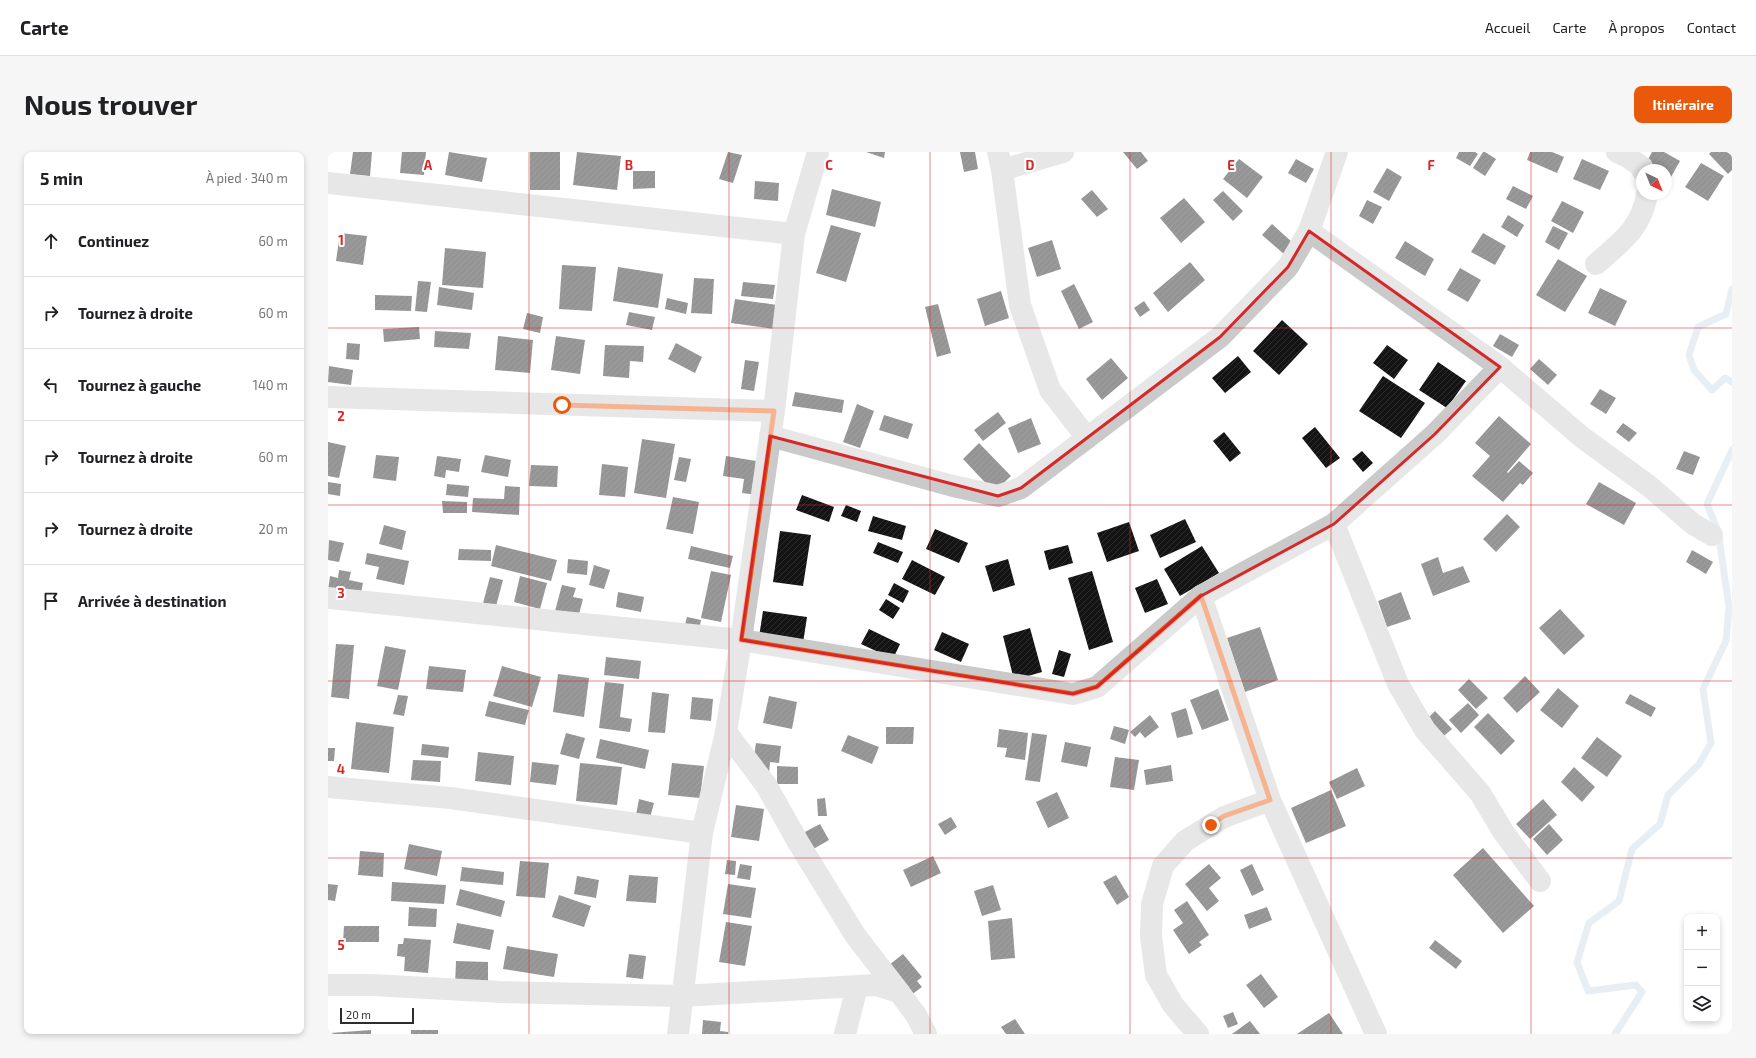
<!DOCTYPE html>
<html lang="fr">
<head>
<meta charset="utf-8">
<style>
  body { margin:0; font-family:"Exo 2",sans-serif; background:#f6f6f6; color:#202124 }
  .controls { position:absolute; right:12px; bottom:12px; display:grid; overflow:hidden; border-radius:8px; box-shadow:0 2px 6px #0003 }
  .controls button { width:36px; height:36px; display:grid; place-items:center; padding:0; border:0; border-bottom:1px solid #e0e0e0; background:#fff; color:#202124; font:20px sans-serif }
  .compass { position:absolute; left:1308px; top:12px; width:36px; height:36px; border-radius:50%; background:#fff; box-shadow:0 2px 6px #0003; rotate:137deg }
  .scale { position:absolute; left:12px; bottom:10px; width:74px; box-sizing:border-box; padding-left:4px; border:2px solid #2d2d2d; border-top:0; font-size:11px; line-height:14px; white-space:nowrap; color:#2d2d2d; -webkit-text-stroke:3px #fff; paint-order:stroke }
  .stop { position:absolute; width:12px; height:12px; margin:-9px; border:3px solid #ea580c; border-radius:50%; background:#fff }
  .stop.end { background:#ea580c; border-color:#fff; box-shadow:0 1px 4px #0008 }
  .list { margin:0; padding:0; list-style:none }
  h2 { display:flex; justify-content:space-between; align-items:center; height:52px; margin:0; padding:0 16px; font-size:17px }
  h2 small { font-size:13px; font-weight:400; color:#757577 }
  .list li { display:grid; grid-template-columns:26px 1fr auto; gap:12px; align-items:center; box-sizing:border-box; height:72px; padding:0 16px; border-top:1px solid #e0e0e0 }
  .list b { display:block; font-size:15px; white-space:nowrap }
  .list em { font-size:13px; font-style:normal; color:#757577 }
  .icon { flex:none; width:22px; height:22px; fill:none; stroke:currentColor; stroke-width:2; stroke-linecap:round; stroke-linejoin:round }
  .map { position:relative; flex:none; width:1404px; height:882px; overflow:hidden; border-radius:8px }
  header { display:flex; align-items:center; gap:24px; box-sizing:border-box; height:56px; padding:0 20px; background:#fff; border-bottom:1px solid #e0e0e0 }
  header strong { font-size:19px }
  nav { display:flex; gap:22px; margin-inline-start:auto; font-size:14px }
  .intro { display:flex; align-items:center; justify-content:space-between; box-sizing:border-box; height:96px; padding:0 24px }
  h1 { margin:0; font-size:28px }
  .button { padding:10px 18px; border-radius:8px; background:#ea580c; color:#fff; font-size:14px; font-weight:700 }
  main { display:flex; gap:24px; padding:0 24px }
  aside { flex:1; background:#fff; border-radius:8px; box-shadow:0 2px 6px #0003 }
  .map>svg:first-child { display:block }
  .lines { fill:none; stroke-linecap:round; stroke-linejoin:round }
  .stream { stroke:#cbdce6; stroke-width:7 }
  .building { fill:url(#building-hatch) }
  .street { stroke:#cacaca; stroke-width:22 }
  .route { stroke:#ea580c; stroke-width:5 }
  .marked { fill:none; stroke:#d62828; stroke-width:3; stroke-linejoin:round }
  .grid { fill:none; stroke:#d62828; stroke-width:1; stroke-opacity:0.55 }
  .grid-label { font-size:13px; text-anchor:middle; font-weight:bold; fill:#d62828; stroke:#fff; stroke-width:4; stroke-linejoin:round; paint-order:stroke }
</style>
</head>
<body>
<header>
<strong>Carte</strong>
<nav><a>Accueil</a><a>Carte</a><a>À propos</a><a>Contact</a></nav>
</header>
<div class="intro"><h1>Nous trouver</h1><a class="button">Itinéraire</a></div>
<main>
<aside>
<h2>5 min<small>À pied · 340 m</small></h2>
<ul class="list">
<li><svg class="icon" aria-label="ahead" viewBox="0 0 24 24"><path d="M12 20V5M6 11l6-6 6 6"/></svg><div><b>Continuez</b></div><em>60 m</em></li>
<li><svg class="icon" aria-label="right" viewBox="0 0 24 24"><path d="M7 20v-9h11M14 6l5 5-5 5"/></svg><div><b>Tournez à droite</b></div><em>60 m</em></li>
<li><svg class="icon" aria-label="left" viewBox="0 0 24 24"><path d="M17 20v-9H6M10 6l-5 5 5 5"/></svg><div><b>Tournez à gauche</b></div><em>140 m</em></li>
<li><svg class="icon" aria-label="right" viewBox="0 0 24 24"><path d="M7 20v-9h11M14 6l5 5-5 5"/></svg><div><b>Tournez à droite</b></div><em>60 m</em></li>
<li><svg class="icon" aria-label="right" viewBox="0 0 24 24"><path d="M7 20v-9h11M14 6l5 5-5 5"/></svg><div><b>Tournez à droite</b></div><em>20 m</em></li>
<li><svg class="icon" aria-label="arrive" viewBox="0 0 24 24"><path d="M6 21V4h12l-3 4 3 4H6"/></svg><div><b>Arrivée à destination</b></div></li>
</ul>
</aside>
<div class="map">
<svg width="1404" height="882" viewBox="0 0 1404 882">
  <defs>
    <pattern id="building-hatch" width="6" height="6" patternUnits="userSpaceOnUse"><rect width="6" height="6" fill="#141414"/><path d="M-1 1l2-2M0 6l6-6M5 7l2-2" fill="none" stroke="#2e2e2e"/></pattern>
  </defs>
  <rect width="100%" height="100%" fill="#fff"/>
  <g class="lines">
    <!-- stream -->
    <g class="stream">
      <path d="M1404,137L1398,162L1370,175L1361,203L1366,218L1384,238L1397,226L1404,230"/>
      <path d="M1287,882L1314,840L1308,833L1260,839L1249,810L1261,771L1291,749L1304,697L1332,672L1340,643L1371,612L1383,591L1375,537L1398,489L1401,455L1390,379L1379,352L1404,298"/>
    </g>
  </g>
  <!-- building -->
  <g class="building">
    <path d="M25,0H44L42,24L22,22Z"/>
    <path d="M74,0H98L96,23L72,21Z"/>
    <path d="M121,0L159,6L154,30L117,23Z"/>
    <rect x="202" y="0" width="30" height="38"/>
    <path d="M249,0L293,4L289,38L245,33Z"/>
    <path d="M400,0L414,3L405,31L391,27Z"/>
    <path d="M538,0H557L556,6Z"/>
    <path d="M632,0H647L650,17L636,20Z"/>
    <path d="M795,0H813L820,9L809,17Z"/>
    <path d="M1131,0H1147L1150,2L1142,14L1128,6Z"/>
    <path d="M1155,0H1157L1168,7L1157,24L1145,16Z"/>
    <path d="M1202,0H1224L1236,5L1229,21L1199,8Z"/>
    <path d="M1324,0H1336L1352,9L1343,25L1338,22V18H1330L1318,11Z"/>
    <path d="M1383,0H1404V18L1400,22L1381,2Z"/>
    <path d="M911,7L935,25L919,46L895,27Z"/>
    <path d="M968,7L986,17L978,31L960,21Z"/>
    <path d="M1254,7L1281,19L1272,38L1245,27Z"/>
    <path d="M1373,11L1396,24L1380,49L1357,35Z"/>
    <path d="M1059,16L1074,25L1061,49L1045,40Z"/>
    <path d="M305,19H327V36L305,37Z"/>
    <path d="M427,29L451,31L450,49L426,47Z"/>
    <path d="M1185,34L1205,44L1198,57L1178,47Z"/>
    <path d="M504,37L553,50L547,75L498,63Z"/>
    <path d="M764,38L780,57L769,65L753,47Z"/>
    <path d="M895,39L915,59L905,69L885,48Z"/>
    <path d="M856,46L877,70L853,91L832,66Z"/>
    <path d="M1039,48L1054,55L1045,72L1031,64Z"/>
    <path d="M1234,49L1256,60L1245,81L1223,69Z"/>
    <path d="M1180,63L1196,73L1189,85L1173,75Z"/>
    <path d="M944,72L965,91L956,102L934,83Z"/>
    <path d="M503,73L533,81L518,130L488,121Z"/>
    <path d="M1225,74L1240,81L1231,98L1217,90Z"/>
    <path d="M12,81L39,84L35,113L8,109Z"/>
    <path d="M1155,81L1178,94L1167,113L1143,100Z"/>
    <path d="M724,88L733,117L709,125L700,96Z"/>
    <path d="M1077,89L1106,107L1097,124L1067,106Z"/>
    <path d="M117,96L158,100L155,136L114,133Z"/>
    <path d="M1230,107L1259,124L1237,160L1208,143Z"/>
    <path d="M862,110L877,128L840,160L825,141Z"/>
    <path d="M234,113L268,115L264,159L231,157Z"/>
    <path d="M290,115L335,122L330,156L285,149Z"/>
    <path d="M1132,116L1153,128L1140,150L1119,138Z"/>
    <path d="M366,126L386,127L384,162L363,161Z"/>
    <path d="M90,129L103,130L99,160L87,159Z"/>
    <path d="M415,130L447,133L445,147L413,144Z"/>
    <path d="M746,132L765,170L751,177L733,139Z"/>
    <path d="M111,135L146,141L144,158L109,153Z"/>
    <path d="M1272,136L1299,149L1287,174L1260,161Z"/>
    <path d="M673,139L681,166L657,174L649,147Z"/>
    <path d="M47,143L84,144L83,159L47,158Z"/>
    <path d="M339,146L360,151L358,162L337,157Z"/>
    <path d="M407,147L449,153L446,177L403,171Z"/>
    <path d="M816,149L822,158L812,165L806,156Z"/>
    <path d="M610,152L623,201L609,205L597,155Z"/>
    <path d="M301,160L327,165L324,178L298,173Z"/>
    <path d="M199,161L215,165L212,181L195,177Z"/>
    <path d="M954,168L980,192L951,223L925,199Z"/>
    <path d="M91,175L92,187L56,190L55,177Z"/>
    <path d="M107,179L143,181L141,197L106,195Z"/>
    <path d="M1172,182L1191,193L1184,205L1165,194Z"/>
    <path d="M170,184L205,188L202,221L167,218Z"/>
    <path d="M228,184L257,188L252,222L223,218Z"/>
    <path d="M19,191L32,192L31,208L18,207Z"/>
    <path d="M348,191L374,205L367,221L340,207Z"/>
    <path d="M277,193L316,194L315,210L302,209L301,226L275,224Z"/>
    <path d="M1059,193L1080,208L1066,227L1045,211Z"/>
    <path d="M910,204L923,220L897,241L884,226Z"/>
    <path d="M783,206L800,226L774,248L758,227Z"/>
    <path d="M1211,207L1229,223L1220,233L1202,217Z"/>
    <path d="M417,208L431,210L426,239L413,237Z"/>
    <path d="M1110,210L1138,229L1119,256L1091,238Z"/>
    <path d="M1,214L25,218L23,233L0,230Z"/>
    <path d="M1055,224L1097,251L1073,286L1031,259Z"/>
    <path d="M1272,237L1288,246L1278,262L1262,252Z"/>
    <path d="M467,240L516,248L514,261L464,254Z"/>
    <path d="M529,252L546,259L532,296L515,290Z"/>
    <path d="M670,260L678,271L655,289L646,278Z"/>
    <path d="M556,263L585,272L580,287L551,278Z"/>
    <path d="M1171,264L1203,292L1179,320L1180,321L1191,309L1205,321L1195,333L1192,331L1175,350L1144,324L1162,304L1147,291Z"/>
    <path d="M703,266L713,292L690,301L680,276Z"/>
    <path d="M1295,271L1309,281L1301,290L1288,280Z"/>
    <path d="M987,275L1012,306L998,316L974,286Z"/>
    <path d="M896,280L913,301L902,310L885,289Z"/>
    <path d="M314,287L347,292L338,346L306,341Z"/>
    <path d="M0,290L18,294L11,326L0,324Z"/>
    <path d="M651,291L683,324L666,340L635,307Z"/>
    <path d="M1034,299L1045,311L1035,320L1024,307Z"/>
    <path d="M1356,299L1372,305L1365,323L1348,317Z"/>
    <path d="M48,303L71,305L68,329L45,326Z"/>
    <path d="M157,303L183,308L180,325L153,320Z"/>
    <path d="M109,304L133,307L131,320L118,318L117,326L106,324Z"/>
    <path d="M398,304L434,310L429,343L414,341L416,327L395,324Z"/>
    <path d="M351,305L363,307L358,330L346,328Z"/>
    <path d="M274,312L300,315L297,345L271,343Z"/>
    <path d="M203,313L230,314L229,335L201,334Z"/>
    <path d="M0,330L13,332L12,344L0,342Z"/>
    <path d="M1271,330L1308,351L1296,373L1258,352Z"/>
    <path d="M119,332L141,334L140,345L118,343Z"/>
    <path d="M177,334L192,335L191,363L144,360L145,346L176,347Z"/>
    <path d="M474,343L506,355L501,370L468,358Z"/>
    <path d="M345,345L371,350L365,382L338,377Z"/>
    <path d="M114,349L139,350V361H115Z"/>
    <path d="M518,353L533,359L529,370L513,364Z"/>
    <path d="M1179,362L1192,375L1168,400L1155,387Z"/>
    <path d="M545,364L578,374L574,388L540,379Z"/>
    <path d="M857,367L868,390L832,406L822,383Z"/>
    <path d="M801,370L811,399L779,410L769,381Z"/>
    <path d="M56,373L78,379L74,398L51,392Z"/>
    <path d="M607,377L640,391L631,411L598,397Z"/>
    <path d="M452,379L483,383L475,434L445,430Z"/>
    <path d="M1,388L16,391L11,410L0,408Z"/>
    <path d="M550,390L575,400L570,411L545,401Z"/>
    <path d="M168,393L229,408L223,429L163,414Z"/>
    <path d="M740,393L745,411L721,418L716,399Z"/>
    <path d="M363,394L405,404L402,416L360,407Z"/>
    <path d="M874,394L891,421L852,444L836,417Z"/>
    <path d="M131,397L163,398V409L130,408Z"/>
    <path d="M1364,398L1385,410L1378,422L1358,410Z"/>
    <path d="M39,401L81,409L76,433L48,427L51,415L37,412Z"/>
    <path d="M1110,405L1115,421L1135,414L1142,430L1105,444L1093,412Z"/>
    <path d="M240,407L260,409L259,423L239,421Z"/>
    <path d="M680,407L687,433L665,440L657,414Z"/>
    <path d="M584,408L617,425L607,443L574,427Z"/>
    <path d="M266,413L282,418L276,437L261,433Z"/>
    <path d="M11,418L23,420L21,428L35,431L32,446L0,439L2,424L10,426Z"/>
    <path d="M383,419L403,423L393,470L373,466Z"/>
    <path d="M764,419L785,490L761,498L740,426Z"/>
    <path d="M192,424L219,431L212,457L186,450Z"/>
    <path d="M162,425L175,428L167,458L154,455Z"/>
    <path d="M829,427L840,452L817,461L807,436Z"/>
    <path d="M566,431L581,439L575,451L560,443Z"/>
    <path d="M234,433L248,436L245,445L255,447L250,466L227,459Z"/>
    <path d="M290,440L316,445L313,460L288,455Z"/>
    <path d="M1073,440L1083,467L1059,475L1050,449Z"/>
    <path d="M558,447L572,456L565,467L551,458Z"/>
    <path d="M1232,457L1257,484L1236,503L1211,476Z"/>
    <path d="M435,459L479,465L475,491L431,485Z"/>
    <path d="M359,465L373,468L370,483L355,480Z"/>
    <path d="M932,475L950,528L917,540L899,486Z"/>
    <path d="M702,476L714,520L686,528L675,484Z"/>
    <path d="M541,477L572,492L565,507L533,492Z"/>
    <path d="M614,480L641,492L633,510L606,498Z"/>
    <path d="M8,492L26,493L21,547L3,545Z"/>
    <path d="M57,494L78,498L70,538L49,534Z"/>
    <path d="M731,498L743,502L736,525L724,522Z"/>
    <path d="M278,505L313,509L311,527L276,523Z"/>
    <path d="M101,514L138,518L135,540L98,537Z"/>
    <path d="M174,514L213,525L204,555L165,544Z"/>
    <path d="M230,522L261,526L256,565L225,560Z"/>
    <path d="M1197,524L1212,540L1189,561L1175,546Z"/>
    <path d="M1141,527L1160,546L1148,557L1130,538Z"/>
    <path d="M277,530L296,532L292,565L304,567L302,580L271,576Z"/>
    <path d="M1230,536L1251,554L1234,576L1212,558Z"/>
    <path d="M890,537L901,568L874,578L862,548Z"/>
    <path d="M324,540L341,542L337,581L320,580Z"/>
    <path d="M1302,542L1328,556L1323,565L1297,551Z"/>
    <path d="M70,543L80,544L76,564L65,562Z"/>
    <path d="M441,544L469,550L464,577L435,571Z"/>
    <path d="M364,545L385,547L383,569L362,567Z"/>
    <path d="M161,549L201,558L197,573L157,564Z"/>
    <path d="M1140,551L1151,563L1133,581L1121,568Z"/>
    <path d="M858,556L865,582L849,586L843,561Z"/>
    <path d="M1107,559L1124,577L1111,588L1095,571Z"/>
    <path d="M1160,561L1187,589L1173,603L1146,575Z"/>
    <path d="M822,563L831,575L817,586L812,580L807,585L802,580Z"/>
    <path d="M28,570L66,575L61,621L23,617Z"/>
    <path d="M786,574L801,578L797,592L782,587Z"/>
    <path d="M558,575H586L585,592H558Z"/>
    <path d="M671,577L700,581L697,608L677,605L679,596L669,595Z"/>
    <path d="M238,581L257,586L251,607L232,602Z"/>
    <path d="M704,581L719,583L712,630L697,628Z"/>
    <path d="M520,583L551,595L544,612L513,599Z"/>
    <path d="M1269,585L1294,604L1279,625L1253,606Z"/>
    <path d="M272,587L321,598L317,617L268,606Z"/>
    <path d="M737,590L763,595L759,615L733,610Z"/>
    <path d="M428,591L453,594L451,611L442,610L441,622L425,611Z"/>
    <path d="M94,592L121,595L120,606L93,603Z"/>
    <path d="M0,596H7L6,609H0Z"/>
    <path d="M150,600L186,604L183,633L147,629Z"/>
    <path d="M787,605L811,608L806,638L782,635Z"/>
    <path d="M85,608L113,609L112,630L83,628Z"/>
    <path d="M204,610L231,613L228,633L202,630Z"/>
    <path d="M252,611L294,615L289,653L248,649Z"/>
    <path d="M344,611L376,614L372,646L340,643Z"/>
    <path d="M843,613L845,629L818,633L816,618Z"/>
    <path d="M449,614L470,615V632H449Z"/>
    <path d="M1246,615L1267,635L1254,650L1233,630Z"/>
    <path d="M1029,616L1037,634L1009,647L1001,630Z"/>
    <path d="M1003,638L1018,674L978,691L963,656Z"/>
    <path d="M729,640L741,666L720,676L708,650Z"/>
    <path d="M497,646L499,664H490L489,647Z"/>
    <path d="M311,647L326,651L322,666L308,663Z"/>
    <path d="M1215,647L1229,663L1202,687L1188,672Z"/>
    <path d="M408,653L436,657L431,689L403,685Z"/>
    <path d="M623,665L629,675L617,683L610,672Z"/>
    <path d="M492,672L501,688L482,699L473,682Z"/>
    <path d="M1221,672L1235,688L1219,703L1205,687Z"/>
    <path d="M81,692L114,699L109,724L76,717Z"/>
    <path d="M1155,696L1206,754L1175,781L1125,723Z"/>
    <path d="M32,699L56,701L55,725L30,723Z"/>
    <path d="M605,704L613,721L583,735L575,718Z"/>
    <path d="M399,708L408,709L407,723L397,722Z"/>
    <path d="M192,709L221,711L217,746L188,744Z"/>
    <path d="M412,712L424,714L422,728L409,726Z"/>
    <path d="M881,712L893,726L881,736L891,749L879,759L857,732Z"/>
    <path d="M924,712L936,738L924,744L912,718Z"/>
    <path d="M134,715L176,720L175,733L132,729Z"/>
    <path d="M301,723L330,725L328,751L298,749Z"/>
    <path d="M788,723L801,745L789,753L775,730Z"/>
    <path d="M249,724L271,728L268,746L246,742Z"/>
    <path d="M64,730L118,733L116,752L63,749Z"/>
    <path d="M0,732L10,733L7,749L0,748Z"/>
    <path d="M400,732L428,736L423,766L395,762Z"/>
    <path d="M665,733L673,758L654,764L646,739Z"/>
    <path d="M132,737L177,749L173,765L128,753Z"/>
    <path d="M231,743L263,754L256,775L224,765Z"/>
    <path d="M859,749L881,783L871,790L874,793L861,802L845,778L855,771L846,758Z"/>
    <path d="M81,755L109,757L108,775L80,774Z"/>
    <path d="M939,755L944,768L921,777L916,763Z"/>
    <path d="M684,766L687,806L663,808L660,769Z"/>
    <path d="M398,770L424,774L417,814L391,810Z"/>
    <path d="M129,771L166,778L162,798L125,791Z"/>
    <path d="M16,774H51V790H15Z"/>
    <path d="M76,786L103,788L100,821L76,819L77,805L69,804L70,792H75Z"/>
    <path d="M1107,788L1134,809L1128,817L1101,796Z"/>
    <path d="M179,794L230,802L226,825L175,817Z"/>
    <path d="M301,802L318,804L315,827L298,825Z"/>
    <path d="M575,802L594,825L589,829L594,835L579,846L556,817Z"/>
    <path d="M128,809L160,810V835L127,834Z"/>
    <path d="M933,822L950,845L936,856L918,833Z"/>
    <path d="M905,860L910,872L900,876L895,864Z"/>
    <path d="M1001,861L1015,882H969Z"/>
    <path d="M687,867L697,882H678L673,875Z"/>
    <path d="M375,868L393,870L392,879L400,880V882H374Z"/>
    <path d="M922,869L932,882H904Z"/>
    <path d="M43,878V882H2V881Z"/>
    <rect x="83" y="878" width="27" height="4"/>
  </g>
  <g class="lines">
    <!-- street -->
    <g class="street">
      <path d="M670,0L674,18L692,153L722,238L759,286"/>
      <path d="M1289,0L1300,5L1314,15V18"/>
      <path d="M674,18L735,0"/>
      <path d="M0,31L466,82"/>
      <path d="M981,79L1172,215L1255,286L1321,334L1365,372L1384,383"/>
      <path d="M1268,112C1292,91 1314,76 1319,42"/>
      <path d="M0,245L446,259"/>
      <path d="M442,284L625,334L670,344L693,336L892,185L960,115L981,79L1009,0"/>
      <path d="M1006,372L1070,532L1097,578L1152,641L1176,681L1212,729"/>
      <path d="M873,444L942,648L1048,882"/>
      <path d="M0,446L413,488L745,542L769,535L873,444L1006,372L1107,282L1172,215"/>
      <path d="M398,580L438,633L470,690L527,783L571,840"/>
      <path d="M0,635L122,646L374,681"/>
      <path d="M0,833H44L173,840L354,844L548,833L571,840L588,863L598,882"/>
      <path d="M350,882L374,681L398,580L413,488L446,259L466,82L490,0"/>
      <path d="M517,882L529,835"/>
      <path d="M870,882L845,853L828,823L823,784L824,752L835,714L857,689L896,665L942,648"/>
    </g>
  </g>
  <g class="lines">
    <!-- route -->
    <path class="route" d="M234,253L446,259L413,488L745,542L769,535L873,444L942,648L896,664L883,673"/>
  </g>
  <!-- marked area -->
  <path d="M0 0H1404V882H0ZM981,79L1172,215L1107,282L1006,372L873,444L769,535L745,542L413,488L442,284L670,344L693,336L892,185L960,115Z" fill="#fff" fill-opacity=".55" fill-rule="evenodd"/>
  <path class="marked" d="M981,79L1172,215L1107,282L1006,372L873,444L769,535L745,542L413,488L442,284L670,344L693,336L892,185L960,115Z"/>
  <!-- grid -->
  <path class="grid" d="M201,0V882M401,0V882M602,0V882M802,0V882M1003,0V882M1203,0V882M0,176H1404M0,353H1404M0,529H1404M0,706H1404"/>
  <g class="grid-label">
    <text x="100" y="18">A</text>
    <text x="301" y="18">B</text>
    <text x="501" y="18">C</text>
    <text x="702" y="18">D</text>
    <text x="903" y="18">E</text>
    <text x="1103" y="18">F</text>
    <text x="13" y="93">1</text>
    <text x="13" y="269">2</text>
    <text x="13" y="446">3</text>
    <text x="13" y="622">4</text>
    <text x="13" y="798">5</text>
  </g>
</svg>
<div class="controls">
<button>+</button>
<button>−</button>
<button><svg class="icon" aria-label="layers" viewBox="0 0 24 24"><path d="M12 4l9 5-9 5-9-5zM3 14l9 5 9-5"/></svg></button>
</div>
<svg class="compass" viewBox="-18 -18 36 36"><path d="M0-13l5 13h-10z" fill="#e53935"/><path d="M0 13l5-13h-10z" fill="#757577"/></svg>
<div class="scale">20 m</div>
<div class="stop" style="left:234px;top:253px"></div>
<div class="stop end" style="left:883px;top:673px"></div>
</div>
</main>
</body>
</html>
